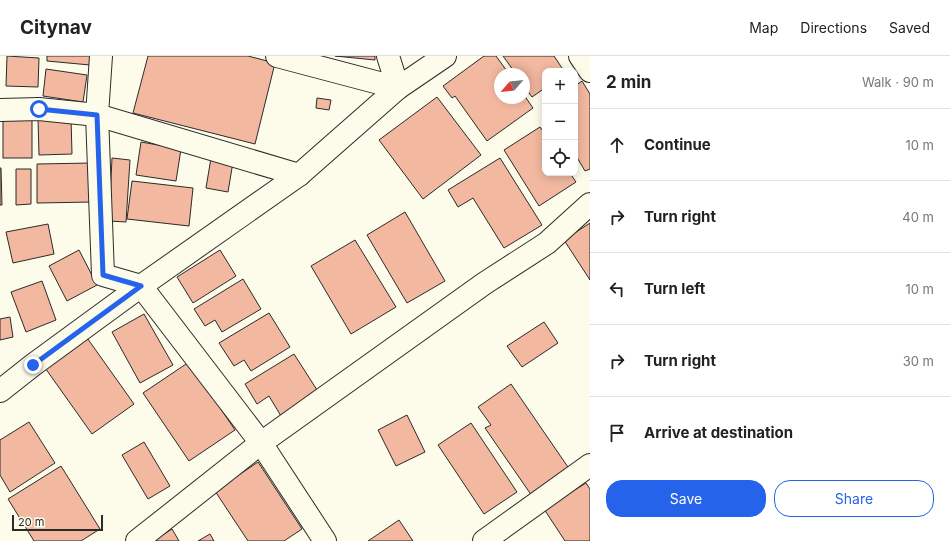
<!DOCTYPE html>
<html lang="en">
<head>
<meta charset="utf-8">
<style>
  body { margin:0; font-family:Inter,sans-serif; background:#f2f2f2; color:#222 }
  .controls { position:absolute; right:12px; top:12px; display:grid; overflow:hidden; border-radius:8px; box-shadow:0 2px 10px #0003 }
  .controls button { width:36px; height:36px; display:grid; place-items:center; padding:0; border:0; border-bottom:1px solid #e0e0e0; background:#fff; color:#222; font:20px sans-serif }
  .compass { position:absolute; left:494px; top:12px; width:36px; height:36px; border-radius:50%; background:#fff; box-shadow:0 2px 10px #0003; rotate:242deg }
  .scale { position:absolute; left:12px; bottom:10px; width:91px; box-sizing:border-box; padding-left:4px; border:2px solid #2b2b2b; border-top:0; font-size:11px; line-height:14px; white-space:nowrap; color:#2b2b2b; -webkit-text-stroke:3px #fdfbea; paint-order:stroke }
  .stop { position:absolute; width:12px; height:12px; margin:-9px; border:3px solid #2563eb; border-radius:50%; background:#fff }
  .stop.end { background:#2563eb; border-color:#fff; box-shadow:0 1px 4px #0008 }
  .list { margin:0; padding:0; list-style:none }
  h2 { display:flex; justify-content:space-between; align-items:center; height:52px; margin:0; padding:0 16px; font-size:17px }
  h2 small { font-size:13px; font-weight:400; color:#767676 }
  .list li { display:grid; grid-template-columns:26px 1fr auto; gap:12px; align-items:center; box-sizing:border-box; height:72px; padding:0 16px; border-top:1px solid #e0e0e0 }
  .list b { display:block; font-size:15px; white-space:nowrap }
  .list em { font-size:13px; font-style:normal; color:#767676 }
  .actions { display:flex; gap:8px; padding:12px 16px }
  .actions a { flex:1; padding:9px 0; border:1px solid #2563eb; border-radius:16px; text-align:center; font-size:14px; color:#2563eb }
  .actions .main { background:#2563eb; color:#fff }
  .icon { flex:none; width:22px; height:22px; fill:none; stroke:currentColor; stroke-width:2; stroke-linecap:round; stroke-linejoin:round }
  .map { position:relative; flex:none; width:590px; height:485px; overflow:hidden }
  header { display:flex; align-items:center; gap:24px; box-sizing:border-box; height:56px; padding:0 20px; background:#fff; border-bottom:1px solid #e0e0e0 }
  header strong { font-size:19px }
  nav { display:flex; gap:22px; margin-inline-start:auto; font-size:14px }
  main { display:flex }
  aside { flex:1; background:#fff }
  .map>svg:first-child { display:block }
  .building { fill:#f2b8a0; stroke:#2b2b2b }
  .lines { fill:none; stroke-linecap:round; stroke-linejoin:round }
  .minor-casing { stroke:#2b2b2b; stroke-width:24 }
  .minor { stroke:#fdfbea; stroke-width:22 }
  .route { stroke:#2563eb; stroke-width:5 }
</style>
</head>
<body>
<header>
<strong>Citynav</strong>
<nav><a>Map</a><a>Directions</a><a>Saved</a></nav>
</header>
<main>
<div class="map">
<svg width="590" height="485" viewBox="0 0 590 485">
  <rect width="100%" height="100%" fill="#fdfbea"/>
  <!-- building -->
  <g class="building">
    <path d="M7,0L39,2L38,31L6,30Z"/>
    <path d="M47,0H91L90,9L47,5Z"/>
    <path d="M148,0H248L275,7L255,88L133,57Z"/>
    <path d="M335,0H375V4Z"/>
    <path d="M484,0H496L509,18H500V42H524V39L533,52L487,85L455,40L452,42L443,30Z"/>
    <path d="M503,0H554L564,15H545V32L532,41L524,30V18H516Z"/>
    <path d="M46,13L87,19L83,46L43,40Z"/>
    <path d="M582,25L590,38V113L585,115L575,98V30Z"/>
    <path d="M437,41L481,99L423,143L379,84Z"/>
    <path d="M317,42L331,44L329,54L316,52Z"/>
    <path d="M71,62L72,98L39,99L38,63Z"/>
    <rect x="3" y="63" width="29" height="39"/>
    <path d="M540,71L545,78V117H570L576,126L539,150L504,94Z"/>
    <path d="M141,86L181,93L176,125L136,119Z"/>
    <path d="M112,102L130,104L126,166L109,165Z"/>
    <path d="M211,102L233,106L228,136L206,132Z"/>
    <path d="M500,102L542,169L504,192L473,142L458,151L448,134Z"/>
    <path d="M92,107L93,146L37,147V108Z"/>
    <path d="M0,112H1L2,149H0Z"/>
    <path d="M16,113H31V148L16,149Z"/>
    <path d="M132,125L193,132L189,170L127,163Z"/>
    <path d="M405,156L445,225L407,247L367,179Z"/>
    <path d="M590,167V224L564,184Z"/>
    <path d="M48,168L54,198L13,207L6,176Z"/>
    <path d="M355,184L396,251L351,278L311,210Z"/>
    <path d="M79,194L97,229L67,245L49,210Z"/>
    <path d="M220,194L236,220L193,247L177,221Z"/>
    <path d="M243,223L261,253L222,276L215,264L205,270L194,253Z"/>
    <path d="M42,225L56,264L26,276L11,236Z"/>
    <path d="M269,257L290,291L251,315L244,304L234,310L219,287Z"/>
    <path d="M144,258L173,309L140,327L112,276Z"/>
    <path d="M10,261L13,281L0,284V263Z"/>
    <path d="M544,266L558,287L522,311L507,290Z"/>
    <path d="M85,279L134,348L92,378L43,309Z"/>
    <path d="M294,298L319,337L281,360L269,340L257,348L245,328Z"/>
    <path d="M189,306L235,374L189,405L143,337Z"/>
    <path d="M511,328L570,414L532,440L485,372L491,369L478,351Z"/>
    <path d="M407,359L425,396L396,410L378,374Z"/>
    <path d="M29,366L55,407L10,436L0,419V384Z"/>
    <path d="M471,367L517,436L484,458L438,389Z"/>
    <path d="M144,386L170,430L148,443L122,399Z"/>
    <path d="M258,406L302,473L284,485H248L215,435Z"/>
    <path d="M61,410L100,473L81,485H34L8,443Z"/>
    <path d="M586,427L590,433V485H565L544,453Z"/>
    <path d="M399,464L413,485H368Z"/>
    <path d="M172,473L179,485H153Z"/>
    <path d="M210,478L214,485H198Z"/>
  </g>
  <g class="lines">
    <!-- minor casing -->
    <g class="minor-casing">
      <g id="minor">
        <path d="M101,0L97,59L103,219L141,230L261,387L325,485"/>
        <path d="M277,0L398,32"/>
        <path d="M388,0L398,32"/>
        <path d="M580,0L590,15"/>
        <path d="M0,54L39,53L97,59L299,119"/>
        <path d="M0,335L33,309L141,230L299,119L398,32L445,0"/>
        <path d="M137,485L261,387L485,227L547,187L590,148"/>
        <path d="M484,485L590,409"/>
      </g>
    </g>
    <!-- minor -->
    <use href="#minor" class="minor"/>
  </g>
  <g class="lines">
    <!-- route -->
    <path class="route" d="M33,309L141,230L103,219L97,59L39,53"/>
  </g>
</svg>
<div class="controls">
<button>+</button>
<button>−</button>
<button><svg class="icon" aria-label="locate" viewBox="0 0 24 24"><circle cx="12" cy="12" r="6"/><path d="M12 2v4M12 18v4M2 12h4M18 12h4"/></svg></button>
</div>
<svg class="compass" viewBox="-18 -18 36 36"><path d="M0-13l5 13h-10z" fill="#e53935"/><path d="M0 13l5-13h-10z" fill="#767676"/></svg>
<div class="scale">20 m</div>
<div class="stop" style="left:39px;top:53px"></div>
<div class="stop end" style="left:33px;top:309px"></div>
</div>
<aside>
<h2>2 min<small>Walk · 90 m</small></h2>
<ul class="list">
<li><svg class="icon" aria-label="ahead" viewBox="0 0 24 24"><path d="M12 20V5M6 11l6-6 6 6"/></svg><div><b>Continue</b></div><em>10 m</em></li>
<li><svg class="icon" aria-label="right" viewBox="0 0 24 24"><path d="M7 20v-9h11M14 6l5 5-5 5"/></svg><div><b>Turn right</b></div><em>40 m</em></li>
<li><svg class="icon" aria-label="left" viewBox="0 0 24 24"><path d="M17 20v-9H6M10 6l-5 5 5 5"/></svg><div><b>Turn left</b></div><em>10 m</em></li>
<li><svg class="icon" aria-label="right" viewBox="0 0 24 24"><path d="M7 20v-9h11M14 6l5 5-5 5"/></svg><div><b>Turn right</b></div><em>30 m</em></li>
<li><svg class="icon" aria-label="arrive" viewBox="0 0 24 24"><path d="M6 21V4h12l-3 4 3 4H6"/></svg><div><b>Arrive at destination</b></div></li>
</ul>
<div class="actions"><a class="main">Save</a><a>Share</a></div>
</aside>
</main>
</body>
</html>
